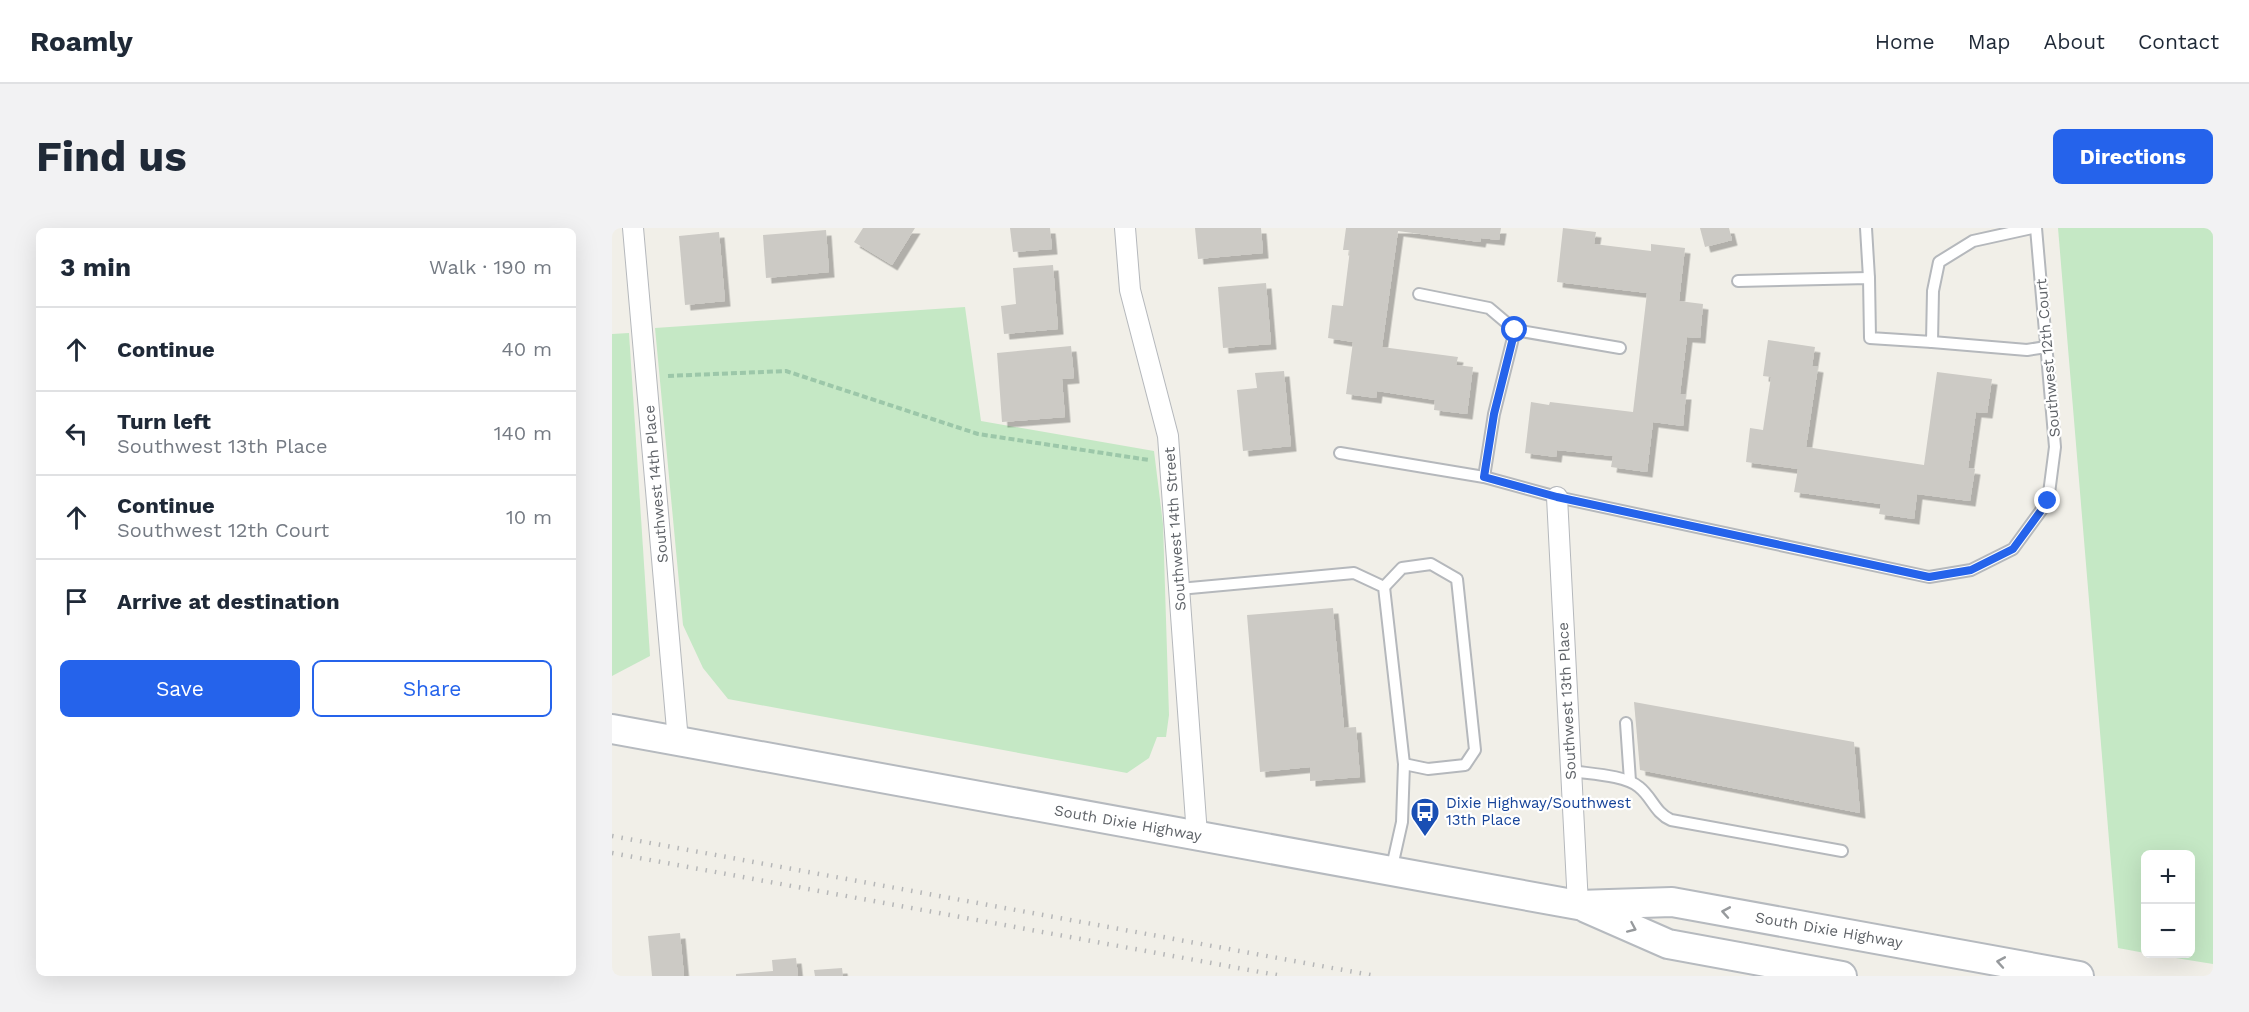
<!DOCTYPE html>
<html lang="en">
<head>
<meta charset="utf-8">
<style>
  body { margin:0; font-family:"Work Sans",sans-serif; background:#f2f2f3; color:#1f2937 }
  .controls { position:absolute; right:18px; bottom:18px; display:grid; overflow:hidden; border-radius:9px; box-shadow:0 6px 24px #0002 }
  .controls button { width:54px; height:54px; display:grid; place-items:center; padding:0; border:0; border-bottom:2px solid #e0e1e3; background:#fff; color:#1f2937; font:30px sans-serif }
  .stop { position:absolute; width:18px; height:18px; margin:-14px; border:4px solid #2563eb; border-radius:50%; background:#fff }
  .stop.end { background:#2563eb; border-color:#fff; box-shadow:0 2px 6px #0008 }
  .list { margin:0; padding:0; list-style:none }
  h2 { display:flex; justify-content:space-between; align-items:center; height:78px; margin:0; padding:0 24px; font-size:26px }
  h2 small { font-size:20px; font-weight:400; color:#747a83 }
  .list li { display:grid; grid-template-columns:39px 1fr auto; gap:18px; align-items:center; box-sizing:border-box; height:84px; padding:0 24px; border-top:2px solid #e0e1e3 }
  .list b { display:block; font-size:22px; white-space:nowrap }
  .list p { margin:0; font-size:20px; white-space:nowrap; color:#747a83 }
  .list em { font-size:20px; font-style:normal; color:#747a83 }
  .actions { display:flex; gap:12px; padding:18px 24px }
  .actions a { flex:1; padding:14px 0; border:2px solid #2563eb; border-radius:9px; text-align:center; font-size:21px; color:#2563eb }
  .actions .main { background:#2563eb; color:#fff }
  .icon { flex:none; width:33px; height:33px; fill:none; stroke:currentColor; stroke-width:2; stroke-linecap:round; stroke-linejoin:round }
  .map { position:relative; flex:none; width:1601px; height:748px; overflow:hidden; border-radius:9px }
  header { display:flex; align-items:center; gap:36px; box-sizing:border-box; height:84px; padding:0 30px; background:#fff; border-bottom:2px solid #e0e1e3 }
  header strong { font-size:28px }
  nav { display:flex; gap:33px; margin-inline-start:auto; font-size:21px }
  .intro { display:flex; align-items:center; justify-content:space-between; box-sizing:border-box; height:144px; padding:0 36px }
  h1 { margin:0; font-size:42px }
  .button { padding:15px 27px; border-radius:9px; background:#2563eb; color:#fff; font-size:21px; font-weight:700 }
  main { display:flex; gap:36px; padding:0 36px }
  aside { flex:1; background:#fff; border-radius:9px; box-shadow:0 6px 24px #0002 }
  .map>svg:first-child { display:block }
  .green { fill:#c5e8c5 }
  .building { fill:#cccac5; filter:url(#shadow) }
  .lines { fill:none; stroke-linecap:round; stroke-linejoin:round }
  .service-casing { stroke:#b5b8bc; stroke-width:14 }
  .minor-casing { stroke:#b5b8bc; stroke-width:22 }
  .secondary-casing { stroke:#b6babf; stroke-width:32 }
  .path { stroke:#9cc7a9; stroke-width:4; stroke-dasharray:6 3; stroke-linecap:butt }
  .service { stroke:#fff; stroke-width:10 }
  .minor { stroke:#fff; stroke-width:20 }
  .secondary { stroke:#fff; stroke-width:28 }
  .rail { stroke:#b6b7b8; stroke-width:4.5; stroke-dasharray:1.5 8; stroke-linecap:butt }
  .oneway { stroke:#979a9d }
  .route { stroke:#2563eb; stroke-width:8 }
  .labels { text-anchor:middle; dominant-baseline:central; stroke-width:4.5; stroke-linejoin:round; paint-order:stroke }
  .street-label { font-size:15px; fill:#5f6368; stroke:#fff }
  .transit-label { font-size:15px; fill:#164399; stroke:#fff; text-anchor:start }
</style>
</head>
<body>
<header>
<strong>Roamly</strong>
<nav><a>Home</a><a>Map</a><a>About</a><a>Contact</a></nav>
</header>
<div class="intro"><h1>Find us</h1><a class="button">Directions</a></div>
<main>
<aside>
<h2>3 min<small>Walk · 190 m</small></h2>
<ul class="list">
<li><svg class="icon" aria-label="ahead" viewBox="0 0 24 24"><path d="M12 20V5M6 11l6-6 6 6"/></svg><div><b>Continue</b></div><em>40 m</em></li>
<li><svg class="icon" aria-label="left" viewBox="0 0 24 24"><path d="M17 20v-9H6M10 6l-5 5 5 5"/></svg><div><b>Turn left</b><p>Southwest 13th Place</p></div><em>140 m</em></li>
<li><svg class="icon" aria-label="ahead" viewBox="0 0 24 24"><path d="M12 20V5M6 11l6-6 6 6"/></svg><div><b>Continue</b><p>Southwest 12th Court</p></div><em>10 m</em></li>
<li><svg class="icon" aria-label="arrive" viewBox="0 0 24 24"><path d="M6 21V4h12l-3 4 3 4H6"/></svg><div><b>Arrive at destination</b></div></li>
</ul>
<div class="actions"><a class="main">Save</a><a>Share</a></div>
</aside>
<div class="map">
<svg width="1601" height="748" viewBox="0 0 1601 748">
  <defs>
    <filter id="shadow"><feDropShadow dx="5.5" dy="5.5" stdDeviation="0" flood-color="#0004"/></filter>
  </defs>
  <rect width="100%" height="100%" fill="#f1efe8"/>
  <!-- green -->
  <g class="green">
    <path d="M1446,0H1601V736L1539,726H1578V626H1534L1533,725L1506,720Z"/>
    <path d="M353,79L369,193L542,223L551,296L557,487L554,509H545L537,530L515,545L116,471L91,440L71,397L43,100Z"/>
    <path d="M17,105L38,428L0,448V106Z"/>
  </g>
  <!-- building -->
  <g class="building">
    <path d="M251,0H303L280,37L242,14Z"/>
    <path d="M398,0H438L440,21L401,24Z"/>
    <path d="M583,0H649L651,25L586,31Z"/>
    <path d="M734,0H889L887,12L869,10L868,14L786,3L770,119L846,129L844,137L861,139L855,186L822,182L823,172L765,163L764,170L734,166L741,114L716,110L720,77L731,78L738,22H731Z"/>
    <path d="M951,0L984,4L982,16L1039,23V16L1073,20L1067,73L1091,76L1088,110L1075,109L1068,166H1074L1071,198L1041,194L1035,244L999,239L1001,228L945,222L944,229L913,225L919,174L937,177L938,174L1021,184L1035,65L945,54Z"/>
    <path d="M1088,0H1117L1120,12L1093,19Z"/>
    <path d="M214,2L217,44L154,50L151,7Z"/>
    <path d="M107,4L113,73L73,77L67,8Z"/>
    <path d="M441,37L446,101L392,106L389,78L404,76L401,40Z"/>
    <path d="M654,55L659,116L611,120L606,59Z"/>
    <path d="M1156,112L1203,119L1200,138L1206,139L1194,219L1312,237L1325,144L1380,151L1375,185L1364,184L1356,240L1363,241L1358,273L1305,266L1302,291L1267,286L1269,276L1182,264L1186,241L1134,234L1138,200L1151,202L1159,149L1151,148Z"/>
    <path d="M459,118L462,150L450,151L453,189L390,194L385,125Z"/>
    <path d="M672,143L679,218L631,223L625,162L645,160L643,145Z"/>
    <path d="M721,380L732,500L744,499L748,549L698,553V539L648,544L635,387Z"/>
    <path d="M1022,474L1242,514L1248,585L1028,542Z"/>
    <path d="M68,705L72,748H40L36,708Z"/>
    <path d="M184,730L186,748H124V746L161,743L160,732Z"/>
    <path d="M230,740L231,748H203L202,742Z"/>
  </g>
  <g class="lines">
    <!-- service casing -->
    <g class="service-casing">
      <g id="service">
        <path d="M1254,0L1257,50"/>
        <path d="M1126,53L1257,50L1258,110L1320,114L1321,63L1327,34L1361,13L1420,0"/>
        <path d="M807,66L877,80L903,102"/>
        <path d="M1320,114L1415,122L1434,119"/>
        <path d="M728,225L872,249L945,269L1317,349L1359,342L1401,321L1436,273L1443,219L1424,0"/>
        <path d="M872,249L882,186L903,102L1008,120"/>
        <path d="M772,359L790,340L819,336L845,351L863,522L853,537L816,541L792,536"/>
        <path d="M567,361L742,345L772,359L792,536L790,594L779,643"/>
        <path d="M1014,495L1018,553"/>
        <path d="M959,543C978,546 1013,547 1027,559C1040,569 1043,585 1059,592L1230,623"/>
      </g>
    </g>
    <!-- minor casing -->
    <g class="minor-casing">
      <g id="minor">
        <path d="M21,0L66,513"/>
        <path d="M513,0L518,62L556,208L585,607"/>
        <path d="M945,269L966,677"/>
      </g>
    </g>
    <!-- secondary casing -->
    <g class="secondary-casing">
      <g id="secondary">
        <path d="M0,501L966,677L1060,674L1467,748"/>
        <path d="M974,680L1056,716L1230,748"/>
      </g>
    </g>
    <!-- path -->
    <path class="path" d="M56,148L174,143L366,206L537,232"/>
    <!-- service -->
    <use href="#service" class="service"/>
    <!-- minor -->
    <use href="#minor" class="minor"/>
    <!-- secondary -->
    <use href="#secondary" class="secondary"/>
    <!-- rail -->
    <g class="rail">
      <path d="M0,608L764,748"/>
      <path d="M0,625L670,748"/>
    </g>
  </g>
  <!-- one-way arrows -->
  <defs><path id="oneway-chevron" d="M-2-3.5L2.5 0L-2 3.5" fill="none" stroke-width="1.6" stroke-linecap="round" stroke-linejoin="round" transform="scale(1.5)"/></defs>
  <g class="oneway">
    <use href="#oneway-chevron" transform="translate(1114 684) rotate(-170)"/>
    <use href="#oneway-chevron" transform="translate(1020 700) rotate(24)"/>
    <use href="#oneway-chevron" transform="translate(1389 734) rotate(-170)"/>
  </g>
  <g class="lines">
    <!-- route -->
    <path class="route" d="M903,102L882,186L872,249L945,269L1317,349L1359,342L1401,321L1436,273"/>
  </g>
  <!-- icons -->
  <defs>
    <g id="bus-pin" transform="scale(1.5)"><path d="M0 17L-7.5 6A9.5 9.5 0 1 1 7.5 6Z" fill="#1a4fb4" stroke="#fff"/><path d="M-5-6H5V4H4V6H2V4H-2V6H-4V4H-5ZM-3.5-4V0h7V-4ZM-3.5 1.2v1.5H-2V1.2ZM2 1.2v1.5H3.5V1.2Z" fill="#fff"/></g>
  </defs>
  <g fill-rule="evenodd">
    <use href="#bus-pin" x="813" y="584"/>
  </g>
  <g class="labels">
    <!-- street labels -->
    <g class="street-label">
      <text transform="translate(1436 130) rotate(-95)">Southwest 12th Court</text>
      <text transform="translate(44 256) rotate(-95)">Southwest 14th Place</text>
      <text transform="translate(563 301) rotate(-94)">Southwest 14th Street</text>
      <text transform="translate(955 473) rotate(-93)">Southwest 13th Place</text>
      <text transform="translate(516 595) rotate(10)">South Dixie Highway</text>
      <text transform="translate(1217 702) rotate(10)">South Dixie Highway</text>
    </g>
    <!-- transit labels -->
    <g class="transit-label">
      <text x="834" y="575">Dixie Highway/Southwest<tspan x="834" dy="17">13th Place</tspan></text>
    </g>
  </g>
</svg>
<div class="controls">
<button>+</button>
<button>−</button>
</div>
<div class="stop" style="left:903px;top:102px"></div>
<div class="stop end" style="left:1436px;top:273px"></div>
</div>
</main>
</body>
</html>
